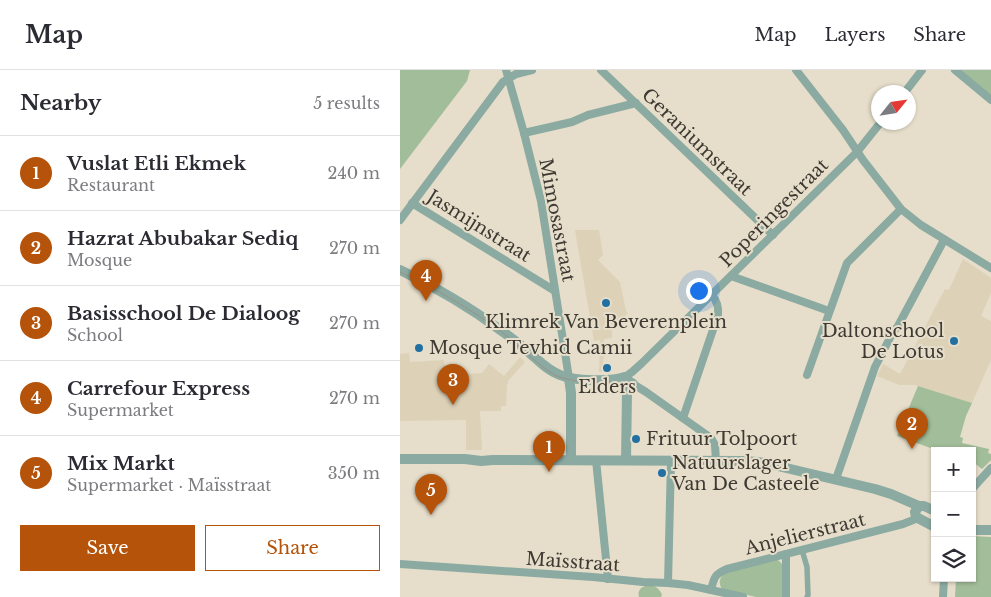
<!DOCTYPE html>
<html lang="en">
<head>
<meta charset="utf-8">
<style>
  body { margin:0; font-family:"Libre Baskerville",serif; background:#f7f7f7; color:#2b2b33 }
  .controls { position:absolute; right:15px; bottom:15px; display:grid; overflow:hidden; border-radius:0px; box-shadow:0 1px 4px #0004 }
  .controls button { width:45px; height:45px; display:grid; place-items:center; padding:0; border:0; border-bottom:1px solid #e1e1e2; background:#fff; color:#2b2b33; font:25px sans-serif }
  .compass { position:absolute; left:471px; top:15px; width:45px; height:45px; border-radius:50%; background:#fff; box-shadow:0 1px 4px #0004; rotate:60deg }
  .you { position:absolute; left:298px; top:220px; width:18px; height:18px; margin:-12px; border:4px solid #fff; border-radius:50%; background:#1a73e8; box-shadow:0 0 0 8px #1a73e833 }
  .badge { display:grid; place-items:center; width:32px; height:32px; border-radius:50%; background:#b45309; color:#fff; font-size:16px; font-weight:700 }
  .pin { position:absolute; translate:-50% -41px; filter:drop-shadow(0 1px 2px #0008) }
  .pin::after { content:''; position:absolute; top:26px; width:18px; height:15px; background:inherit; clip-path:polygon(0 0,100% 0,50% 100%) }
  .list { margin:0; padding:0; list-style:none }
  h2 { display:flex; justify-content:space-between; align-items:center; height:65px; margin:0; padding:0 20px; font-size:21px }
  h2 small { font-size:16px; font-weight:400; color:#7c7c81 }
  .list li { display:grid; grid-template-columns:32px 1fr auto; gap:15px; align-items:center; box-sizing:border-box; height:75px; padding:0 20px; border-top:1px solid #e1e1e2 }
  .list b { display:block; font-size:19px; white-space:nowrap }
  .list p { margin:0; font-size:16px; white-space:nowrap; color:#7c7c81 }
  .list em { font-size:16px; font-style:normal; color:#7c7c81 }
  .actions { display:flex; gap:10px; padding:15px 20px }
  .actions a { flex:1; padding:11px 0; border:1px solid #b45309; border-radius:0px; text-align:center; font-size:18px; color:#b45309 }
  .actions .main { background:#b45309; color:#fff }
  .icon { flex:none; width:28px; height:28px; fill:none; stroke:currentColor; stroke-width:2; stroke-linecap:round; stroke-linejoin:round }
  .map { position:relative; flex:none; width:591px; height:527px; overflow:hidden }
  header { display:flex; align-items:center; gap:30px; box-sizing:border-box; height:70px; padding:0 25px; background:#fff; border-bottom:1px solid #e1e1e2 }
  header strong { font-size:24px }
  nav { display:flex; gap:28px; margin-inline-start:auto; font-size:18px }
  main { display:flex }
  aside { flex:1; background:#fff }
  .map>svg:first-child { display:block }
  .built { fill:#ddd2b8 }
  .green { fill:#a2bd99 }
  .lines { fill:none; stroke-linecap:round; stroke-linejoin:round }
  .pedestrian { stroke:#8baaa1; stroke-width:5.5 }
  .minor { stroke:#8baaa1; stroke-width:8 }
  .tertiary { stroke:#8baaa1; stroke-width:10 }
  .tram { stroke:#999385; stroke-width:1 }
  .poi-dot { fill:#2270a2; stroke:#e6deca; stroke-width:2 }
  .labels { text-anchor:middle; dominant-baseline:central; stroke-width:4; stroke-linejoin:round; paint-order:stroke }
  .street-label { font-size:18px; fill:#3e3a33; stroke:#e6deca }
  .poi-label { font-size:18px; fill:#3e3a33; stroke:#e6deca; text-anchor:start }
</style>
</head>
<body>
<header>
<strong>Map</strong>
<nav><a>Map</a><a>Layers</a><a>Share</a></nav>
</header>
<main>
<aside>
<h2>Nearby<small>5 results</small></h2>
<ul class="list">
<li><span class="badge">1</span><div><b>Vuslat Etli Ekmek</b><p>Restaurant</p></div><em>240 m</em></li>
<li><span class="badge">2</span><div><b>Hazrat Abubakar Sediq</b><p>Mosque</p></div><em>270 m</em></li>
<li><span class="badge">3</span><div><b>Basisschool De Dialoog</b><p>School</p></div><em>270 m</em></li>
<li><span class="badge">4</span><div><b>Carrefour Express</b><p>Supermarket</p></div><em>270 m</em></li>
<li><span class="badge">5</span><div><b>Mix Markt</b><p>Supermarket · Maïsstraat</p></div><em>350 m</em></li>
</ul>
<div class="actions"><a class="main">Save</a><a>Share</a></div>
</aside>
<div class="map">
<svg width="591" height="527" viewBox="0 0 591 527">
  <rect width="100%" height="100%" fill="#e6deca"/>
  <!-- built -->
  <g class="built">
    <path d="M175,160H199L203,185L198,190L220,212L226,241L228,243L220,251L214,254L215,258L212,261V268L204,269L203,302H199L200,270L194,271Z"/>
    <path d="M563,189L591,208V223L581,246L591,251V290L572,333L515,315H499L477,306L483,294L500,304L545,219L549,220Z"/>
    <path d="M9,283L10,292L44,290L46,305L82,303L89,294L104,306L120,287L125,292L108,311V314H107L106,336H101V341H80L82,380H66V350L0,351V284Z"/>
  </g>
  <!-- green -->
  <g class="green">
    <path d="M0,0H70L67,11L0,99Z"/>
    <path d="M557,0H591V28Z"/>
    <path d="M518,316L572,333L566,346L560,367L563,368L562,373L589,379L588,383L591,384V390L582,399L572,391V381H539L497,366Z"/>
    <path d="M572,466L591,467V527H555L556,508H572Z"/>
    <path d="M377,489L383,495V527H356L322,519C317,511 321,505 328,501Z"/>
    <path d="M248,515C255,515 260,519 262,525L261,527H239C237,520 241,517 248,515Z"/>
  </g>
  <g class="lines">
    <!-- pedestrian -->
    <path class="pedestrian" d="M402,480L407,497L408,525L407,527"/>
    <!-- minor -->
    <g class="minor">
      <path d="M106,0L124,63L141,131L169,308"/>
      <path d="M201,0L373,165"/>
      <path d="M396,0L443,60L463,90L501,139L521,155L591,198"/>
      <path d="M555,0L591,30"/>
      <path d="M505,22L522,0"/>
      <path d="M124,63L172,52L188,45L236,33"/>
      <path d="M12,133L155,221"/>
      <path d="M0,150L103,12L116,4L132,0"/>
      <path d="M331,206L429,241"/>
      <path d="M407,305L447,193L501,139"/>
      <path d="M225,307L232,302L242,293L457,82L481,52"/>
      <path d="M233,314L246,322L311,368L315,375L316,391"/>
      <path d="M283,348L318,245C319,237 317,231 312,225"/>
      <path d="M196,390L208,509"/>
      <path d="M436,409L475,297L493,262L498,256L544,170"/>
      <path d="M572,419L591,398"/>
      <path d="M386,484V527"/>
      <path d="M0,494L193,507L243,512L268,513L288,515L343,527"/>
      <path d="M268,513L271,391"/>
      <path d="M311,520C314,507 315,504 327,499L503,454L518,448"/>
      <path d="M543,527L544,508"/>
    </g>
    <!-- tertiary -->
    <g class="tertiary">
      <path d="M0,200C35,217 68,236 99,259C111,267 122,276 132,285C141,293 149,301 160,305C174,311 211,312 225,307L227,310L233,314L227,322L226,390"/>
      <path d="M169,308L171,323V390"/>
      <path d="M0,389H65L81,391L93,390L346,391L365,393L475,419L491,424L519,436H524L535,441"/>
      <path d="M519,436L515,442L516,447L535,457"/>
      <path d="M572,460H591"/>
    </g>
    <!-- tram -->
    <path class="tram" d="M0,202C36,219 71,239 103,263C120,276 136,294 155,305C172,313 191,312 210,312"/>
  </g>
  <!-- markers -->
  <g class="poi-dot">
    <circle cx="206" cy="233" r="5"/>
    <circle cx="554" cy="271" r="5"/>
    <circle cx="19" cy="278" r="5"/>
    <circle cx="207" cy="298" r="5"/>
    <circle cx="236" cy="369" r="5"/>
    <circle cx="262" cy="403" r="5"/>
  </g>
  <g class="labels">
    <!-- street labels -->
    <g class="street-label">
      <text transform="translate(297 72) rotate(44)">Geraniumstraat</text>
      <text transform="translate(374 143) rotate(-45)">Poperingestraat</text>
      <text transform="translate(157 150) rotate(79)">Mimosastraat</text>
      <text transform="translate(79 156) rotate(32)">Jasmijnstraat</text>
      <text transform="translate(405 464) rotate(-14)">Anjelierstraat</text>
      <text transform="translate(173 492) rotate(4)">Maïsstraat</text>
    </g>
    <!-- poi labels -->
    <g class="poi-label">
      <text x="206" y="252" text-anchor="middle">Klimrek Van Beverenplein</text>
      <text x="544" y="261" text-anchor="end">Daltonschool<tspan x="544" dy="21">De Lotus</tspan></text>
      <text x="29" y="278">Mosque Tevhid Camii</text>
      <text x="207" y="317" text-anchor="middle">Elders</text>
      <text x="246" y="369">Frituur Tolpoort</text>
      <text x="272" y="393">Natuurslager<tspan x="272" dy="21">Van De Casteele</tspan></text>
    </g>
  </g>
</svg>
<div class="controls">
<button>+</button>
<button>−</button>
<button><svg class="icon" aria-label="layers" viewBox="0 0 24 24"><path d="M12 4l9 5-9 5-9-5zM3 14l9 5 9-5"/></svg></button>
</div>
<svg class="compass" viewBox="-18 -18 36 36"><path d="M0-13l5 13h-10z" fill="#e53935"/><path d="M0 13l5-13h-10z" fill="#7c7c81"/></svg>
<div class="you"></div>
<div class="pin badge" style="left:149px;top:402px">1</div>
<div class="pin badge" style="left:512px;top:379px">2</div>
<div class="pin badge" style="left:53px;top:335px">3</div>
<div class="pin badge" style="left:26px;top:231px">4</div>
<div class="pin badge" style="left:31px;top:445px">5</div>
</div>
</main>
</body>
</html>
